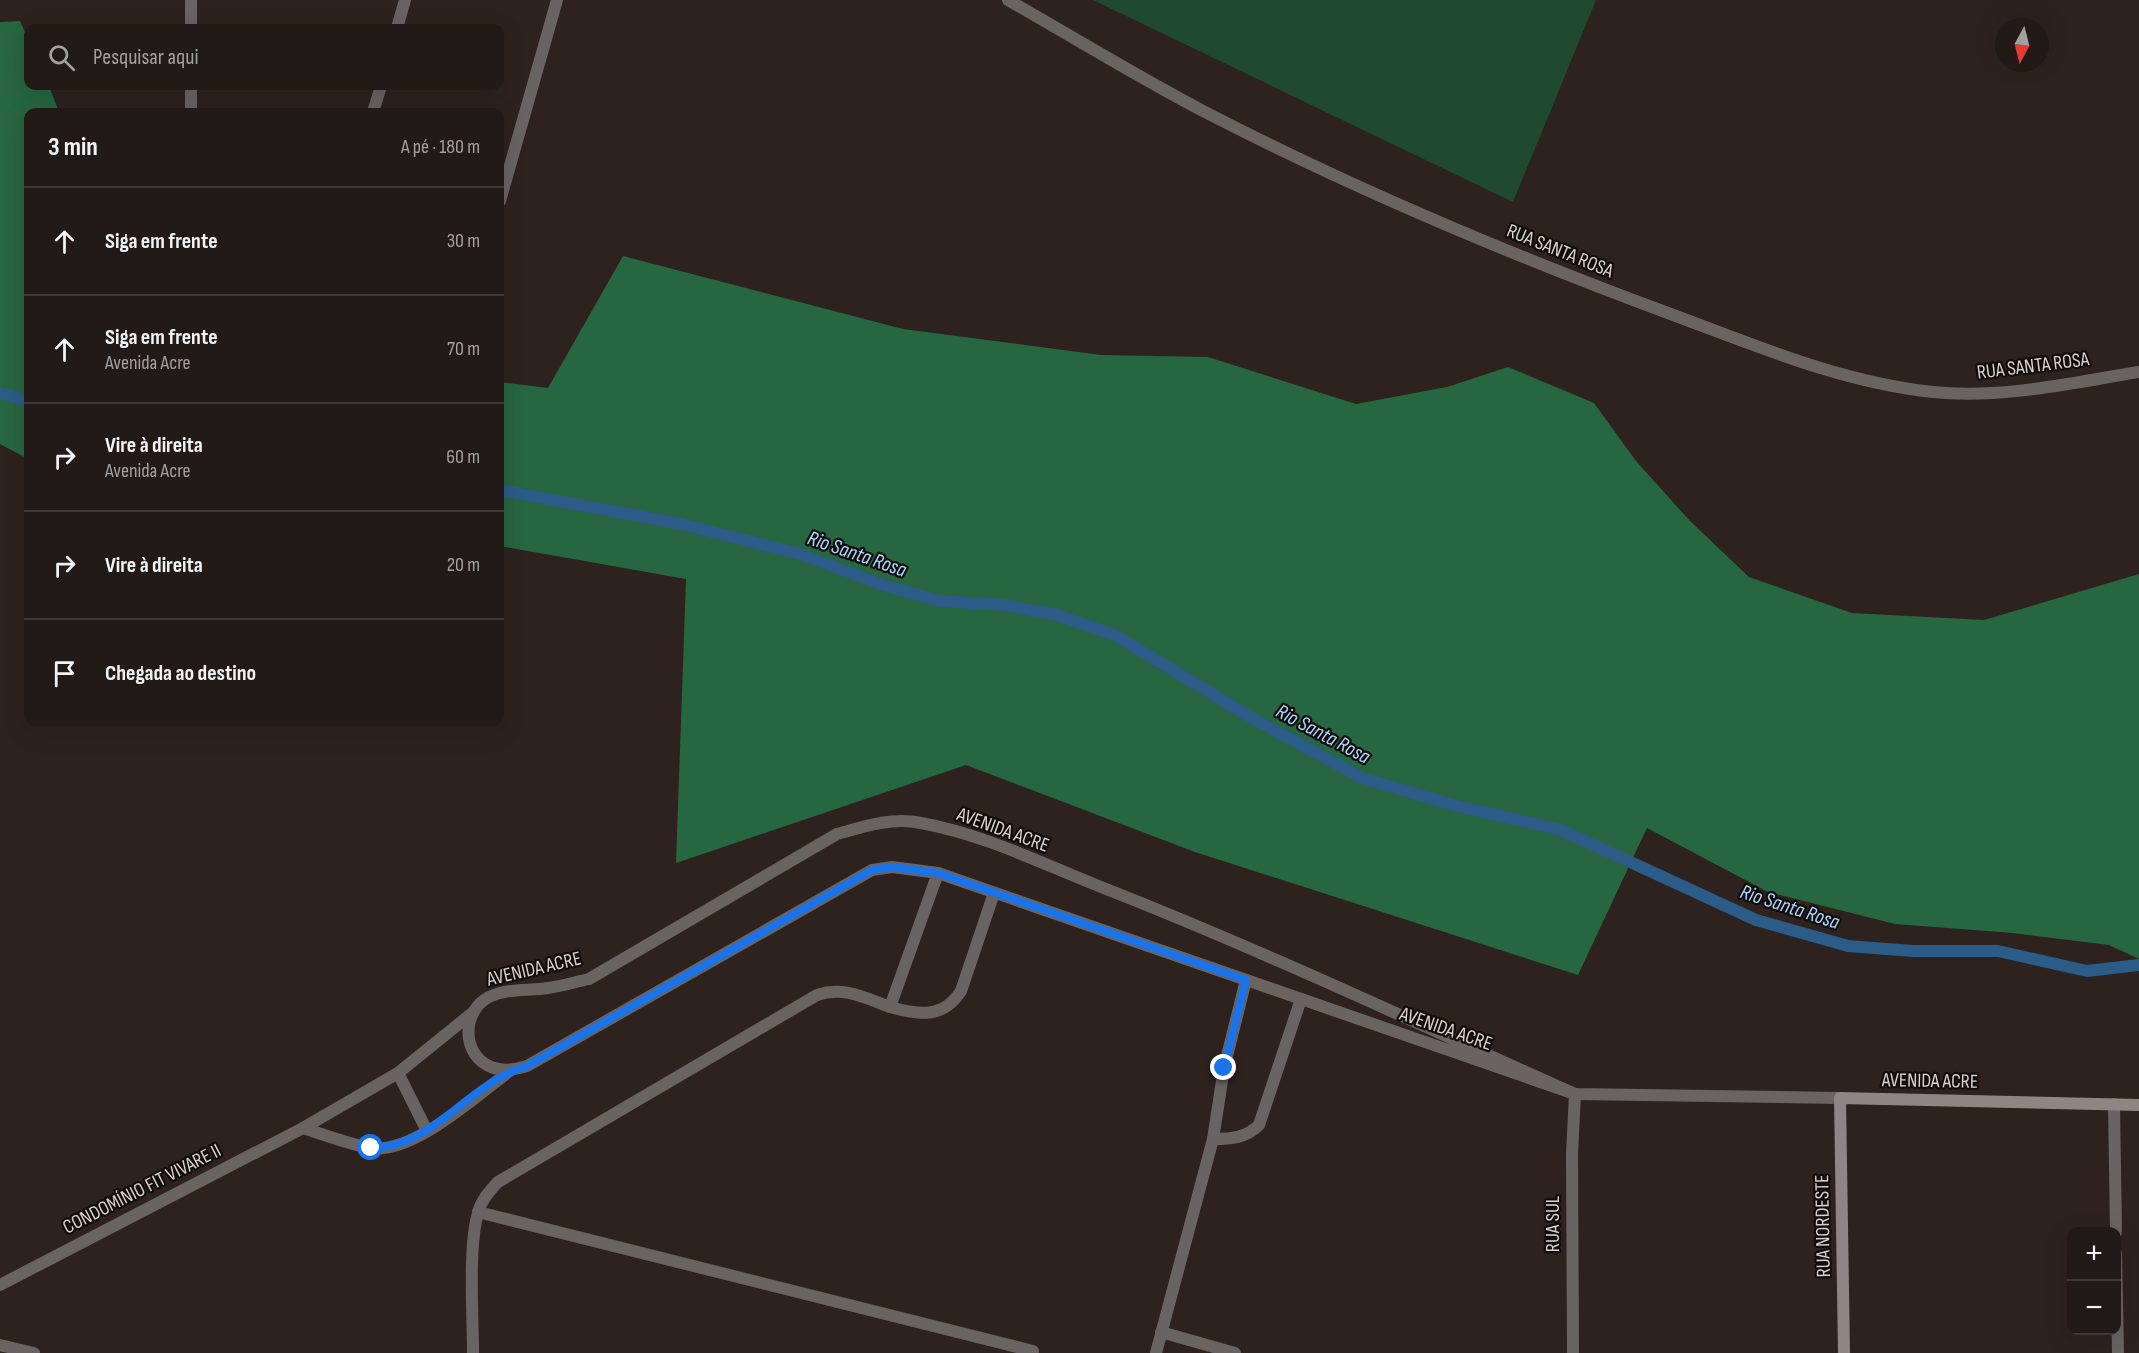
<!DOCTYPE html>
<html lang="pt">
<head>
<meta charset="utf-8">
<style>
  body { margin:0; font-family:"Sofia Sans Condensed",sans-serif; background:#2a231f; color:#f1f3f6 }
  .controls { position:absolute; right:18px; bottom:18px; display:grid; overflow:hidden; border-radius:12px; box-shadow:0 6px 24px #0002 }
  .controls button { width:54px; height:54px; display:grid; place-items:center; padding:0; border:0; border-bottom:2px solid #3f3835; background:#221a16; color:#f1f3f6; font:30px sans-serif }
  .compass { position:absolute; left:1995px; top:18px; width:54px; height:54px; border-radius:50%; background:#221a16; box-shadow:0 6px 24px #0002; rotate:187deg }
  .stop { position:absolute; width:18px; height:18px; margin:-14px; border:4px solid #1a73e8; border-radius:50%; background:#fff }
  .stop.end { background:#1a73e8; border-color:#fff; box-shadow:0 2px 6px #0008 }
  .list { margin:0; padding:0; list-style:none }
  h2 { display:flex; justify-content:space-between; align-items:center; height:78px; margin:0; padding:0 24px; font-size:26px }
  h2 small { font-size:20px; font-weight:400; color:#a2a1a1 }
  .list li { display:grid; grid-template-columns:39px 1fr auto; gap:18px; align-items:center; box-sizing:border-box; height:108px; padding:0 24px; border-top:2px solid #3f3835 }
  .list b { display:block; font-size:22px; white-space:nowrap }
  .list p { margin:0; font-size:20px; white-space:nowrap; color:#a2a1a1 }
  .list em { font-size:20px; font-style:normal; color:#a2a1a1 }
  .icon { flex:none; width:33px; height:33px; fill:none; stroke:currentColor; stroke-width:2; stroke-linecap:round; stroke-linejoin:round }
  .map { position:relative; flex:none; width:2139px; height:1353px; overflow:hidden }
  .search { position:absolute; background:#221a16; box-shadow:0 6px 24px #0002; left:24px; top:24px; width:480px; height:66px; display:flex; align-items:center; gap:15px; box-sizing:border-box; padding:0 21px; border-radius:12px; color:#a2a1a1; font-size:22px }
  .panel { position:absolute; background:#221a16; box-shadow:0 6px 24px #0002; left:24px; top:108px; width:480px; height:618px; border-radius:12px }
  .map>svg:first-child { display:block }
  .green { fill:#204a30 }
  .forest { fill:#266640 }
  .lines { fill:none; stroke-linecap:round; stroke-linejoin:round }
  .stream { stroke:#2b5b87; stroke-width:12 }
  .street { stroke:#696362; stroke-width:12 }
  .secondary { stroke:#908584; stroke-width:12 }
  .route { stroke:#1a73e8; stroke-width:8 }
  .labels { text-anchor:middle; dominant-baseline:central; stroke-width:4.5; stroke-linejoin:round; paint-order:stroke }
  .street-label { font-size:20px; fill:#dad2cf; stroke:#120d0b }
  .water-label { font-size:21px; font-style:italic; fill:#abd4fd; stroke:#120d0b }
</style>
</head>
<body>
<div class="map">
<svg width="2139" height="1353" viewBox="0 0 2139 1353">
  <rect width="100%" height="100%" fill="#2d221e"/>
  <!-- green -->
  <path class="green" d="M1093,0H1596L1513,202Z"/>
  <!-- forest -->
  <g class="forest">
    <path d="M20,21L28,39V86H49L59,112H28V459L0,444V22Z"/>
    <path d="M623,256L903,329L1101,355L1208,357L1356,404L1447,387L1508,367L1594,403L1636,461L1690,521L1749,577L1852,613L1984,620L2139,574V959L2109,945L2013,933L1895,924L1768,892L1647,828L1578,975L1195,852L966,765L676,863L686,579L500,546V382L548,388Z"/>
  </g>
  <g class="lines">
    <!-- stream -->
    <g class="stream">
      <path d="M0,393L28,401"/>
      <path d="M500,490L681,524L800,554L883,585L940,601L1004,605L1057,615L1115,635L1252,718L1362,778L1457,806L1561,830L1756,920L1848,946L1913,951H1998L2087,971L2139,965"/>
    </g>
    <!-- street -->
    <g class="street">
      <path d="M1008,0C1073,37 1138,77 1205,112C1356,190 1516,257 1676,316C1759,347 1844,383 1933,392C2002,399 2071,383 2139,372"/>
      <path d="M191,28V0"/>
      <path d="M397,28L405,0"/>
      <path d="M191,112V86"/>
      <path d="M373,112L381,86"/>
      <path d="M500,201L557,0"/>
      <path d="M938,873L890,1007C919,1015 943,1019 961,991L994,893"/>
      <path d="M398,1073L427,1131"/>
      <path d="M1575,1094C1418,1024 1262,950 1101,887C1043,864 983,834 921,823C892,817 865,826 837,834L589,979C575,982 562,986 548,988C529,991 507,988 489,997C463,1010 461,1051 487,1065C499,1072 514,1070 527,1066L872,870L892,867L938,873L1575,1094L1840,1098"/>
      <path d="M2114,1104L2116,1232"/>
      <path d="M303,1128C325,1135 348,1144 370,1148C413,1155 477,1095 510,1071"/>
      <path d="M1213,1139C1231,1139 1246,1138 1259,1125L1301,999"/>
      <path d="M478,1212L1033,1351"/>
      <path d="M2116,1253L2118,1353"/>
      <path d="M0,1285L303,1128L398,1073L471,1014"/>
      <path d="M1161,1332L1235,1353"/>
      <path d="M0,1345L34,1353"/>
      <path d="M473,1353C473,1315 468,1247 478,1213C481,1200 489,1192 498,1182L817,995C844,986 865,998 890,1007"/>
      <path d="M1156,1353L1213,1139L1224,1068L1246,980"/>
      <path d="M1573,1353L1572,1154L1575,1094"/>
    </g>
    <!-- secondary -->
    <path class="secondary" d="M1844,1353L1840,1098L2139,1105"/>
  </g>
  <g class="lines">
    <!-- route -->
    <path class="route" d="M371,1148C435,1147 469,1082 527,1066L872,870L892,867L938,873L1246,980L1224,1068"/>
  </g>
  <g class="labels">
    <!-- street labels -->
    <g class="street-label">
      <text transform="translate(1560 251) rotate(22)">RUA SANTA ROSA</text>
      <text transform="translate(2033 366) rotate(-7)">RUA SANTA ROSA</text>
      <text transform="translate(1003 830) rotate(20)">AVENIDA ACRE</text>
      <text transform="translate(534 969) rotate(-13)">AVENIDA ACRE</text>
      <text transform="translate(1446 1029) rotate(19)">AVENIDA ACRE</text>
      <text transform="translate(1930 1081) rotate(1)">AVENIDA ACRE</text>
      <text transform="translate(142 1189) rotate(-27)">CONDOMÍNIO FIT VIVARE II</text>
      <text transform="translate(1553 1224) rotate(-90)">RUA SUL</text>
      <text transform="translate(1823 1226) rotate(-91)">RUA NORDESTE</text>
    </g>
    <!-- water labels -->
    <g class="water-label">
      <text transform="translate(857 554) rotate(19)">Rio Santa Rosa</text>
      <text transform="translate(1323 734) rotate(28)">Rio Santa Rosa</text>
      <text transform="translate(1790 907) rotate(18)">Rio Santa Rosa</text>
    </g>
  </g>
</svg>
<div class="controls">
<button>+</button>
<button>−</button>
</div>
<svg class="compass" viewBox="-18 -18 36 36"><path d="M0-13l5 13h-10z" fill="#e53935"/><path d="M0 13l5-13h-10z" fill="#a2a1a1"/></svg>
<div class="stop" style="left:371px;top:1148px"></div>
<div class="stop end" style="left:1224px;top:1068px"></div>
<div class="search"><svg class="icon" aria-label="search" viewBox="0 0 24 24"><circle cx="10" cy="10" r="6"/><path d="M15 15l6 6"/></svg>Pesquisar aqui</div>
<section class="panel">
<h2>3 min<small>A pé · 180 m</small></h2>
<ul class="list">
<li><svg class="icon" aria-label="ahead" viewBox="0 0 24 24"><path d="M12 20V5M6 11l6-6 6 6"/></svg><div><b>Siga em frente</b></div><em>30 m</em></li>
<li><svg class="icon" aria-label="ahead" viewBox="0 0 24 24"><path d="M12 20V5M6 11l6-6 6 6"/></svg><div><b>Siga em frente</b><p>Avenida Acre</p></div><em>70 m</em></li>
<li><svg class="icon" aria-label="right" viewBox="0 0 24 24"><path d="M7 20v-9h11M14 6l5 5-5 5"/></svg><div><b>Vire à direita</b><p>Avenida Acre</p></div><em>60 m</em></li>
<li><svg class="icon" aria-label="right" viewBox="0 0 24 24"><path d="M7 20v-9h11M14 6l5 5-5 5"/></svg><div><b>Vire à direita</b></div><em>20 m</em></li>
<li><svg class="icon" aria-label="arrive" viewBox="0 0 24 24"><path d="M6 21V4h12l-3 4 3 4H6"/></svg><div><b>Chegada ao destino</b></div></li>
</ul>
</section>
</div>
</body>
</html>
